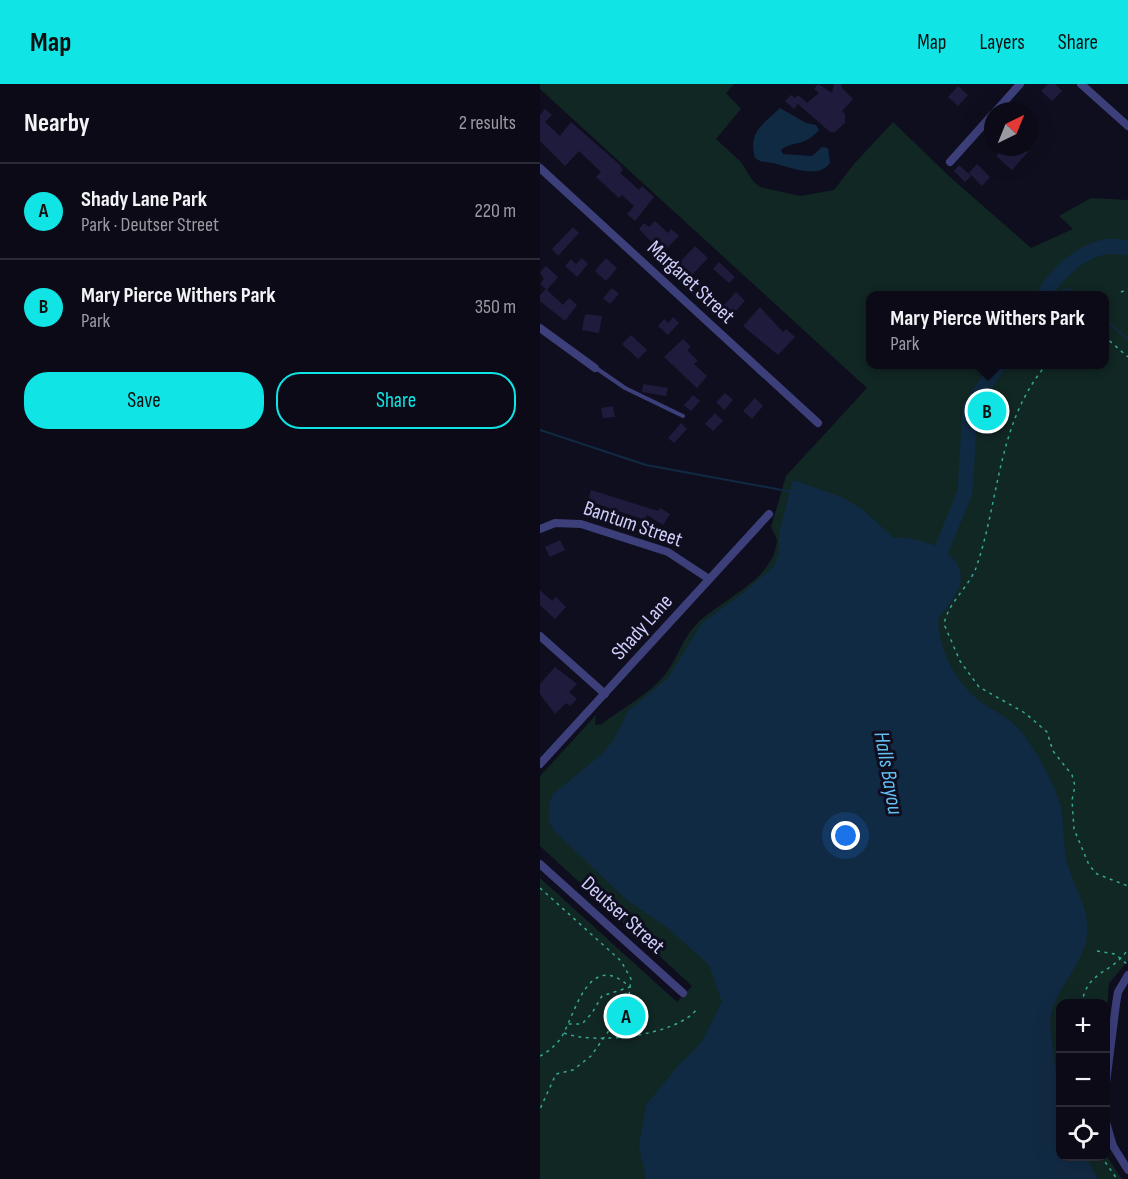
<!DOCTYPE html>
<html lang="en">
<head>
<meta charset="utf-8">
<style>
  body { margin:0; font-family:"Sofia Sans Condensed",sans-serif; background:#191823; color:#f1f3f6 }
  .controls { position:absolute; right:18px; bottom:18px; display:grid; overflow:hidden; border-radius:12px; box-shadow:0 6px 24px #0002 }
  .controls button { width:54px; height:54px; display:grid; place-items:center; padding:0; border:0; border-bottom:2px solid #2b2b35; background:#0b0a16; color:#f1f3f6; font:30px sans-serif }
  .compass { position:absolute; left:444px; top:18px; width:54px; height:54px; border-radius:50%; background:#0b0a16; box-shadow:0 6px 24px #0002; rotate:43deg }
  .you { position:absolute; left:306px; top:752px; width:21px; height:21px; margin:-15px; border:4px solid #fff; border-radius:50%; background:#1a73e8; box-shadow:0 0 0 9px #1a73e833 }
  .badge { display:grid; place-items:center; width:39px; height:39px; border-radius:50%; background:#10e4e5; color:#111; font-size:20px; font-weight:700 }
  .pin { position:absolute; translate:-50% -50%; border:3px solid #fff; box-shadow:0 2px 6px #0006 }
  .popup { position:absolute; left:326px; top:207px; width:243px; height:78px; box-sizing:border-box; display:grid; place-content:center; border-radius:12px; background:#0b0a16; filter:drop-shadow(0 2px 4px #0005); font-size:20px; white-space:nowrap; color:#9a9aa1 }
  .popup b { font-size:22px; color:#f1f3f6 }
  .popup::after { content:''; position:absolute; left:50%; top:100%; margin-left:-12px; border:12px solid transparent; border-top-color:#0b0a16 }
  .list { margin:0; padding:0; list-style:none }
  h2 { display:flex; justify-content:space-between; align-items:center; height:78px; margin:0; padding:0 24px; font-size:26px }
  h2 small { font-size:20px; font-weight:400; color:#9a9aa1 }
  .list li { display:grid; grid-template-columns:39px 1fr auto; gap:18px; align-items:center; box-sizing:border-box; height:96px; padding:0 24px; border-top:2px solid #2b2b35 }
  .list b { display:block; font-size:22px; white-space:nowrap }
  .list p { margin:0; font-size:20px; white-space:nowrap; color:#9a9aa1 }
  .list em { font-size:20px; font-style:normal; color:#9a9aa1 }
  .actions { display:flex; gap:12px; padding:18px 24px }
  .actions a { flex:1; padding:14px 0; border:2px solid #10e4e5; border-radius:24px; text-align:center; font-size:21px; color:#10e4e5 }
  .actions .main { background:#10e4e5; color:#111 }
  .icon { flex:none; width:33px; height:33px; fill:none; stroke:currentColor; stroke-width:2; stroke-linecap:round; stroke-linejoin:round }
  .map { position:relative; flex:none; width:588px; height:1095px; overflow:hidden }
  header { display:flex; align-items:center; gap:36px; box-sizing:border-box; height:84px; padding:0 30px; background:#10e4e5; color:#111 }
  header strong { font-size:28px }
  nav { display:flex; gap:33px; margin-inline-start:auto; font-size:21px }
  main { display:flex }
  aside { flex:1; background:#0b0a16 }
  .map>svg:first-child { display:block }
  .green { fill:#112724; fill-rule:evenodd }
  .water { fill:#112a43 }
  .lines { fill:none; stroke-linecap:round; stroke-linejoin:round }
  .stream { stroke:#112a43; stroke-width:2 }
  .river { stroke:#112a43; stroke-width:15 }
  .building { fill:#1f1b3d }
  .path { stroke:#36a896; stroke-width:1.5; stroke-dasharray:3 4.5; stroke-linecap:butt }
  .lane { stroke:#3c3f7a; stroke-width:4 }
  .street { stroke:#3c3f7a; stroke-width:8 }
  .labels { text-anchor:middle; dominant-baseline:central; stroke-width:6; stroke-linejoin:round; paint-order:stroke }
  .street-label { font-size:21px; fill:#cfcefb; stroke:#0f0e1e }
  .water-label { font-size:22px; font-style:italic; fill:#63bff4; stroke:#0f0e1e }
</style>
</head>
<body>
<header>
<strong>Map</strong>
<nav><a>Map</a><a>Layers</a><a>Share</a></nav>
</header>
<main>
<aside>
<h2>Nearby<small>2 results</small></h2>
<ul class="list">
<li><span class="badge">A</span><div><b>Shady Lane Park</b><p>Park · Deutser Street</p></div><em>220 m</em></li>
<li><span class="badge">B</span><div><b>Mary Pierce Withers Park</b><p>Park</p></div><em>350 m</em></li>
</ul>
<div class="actions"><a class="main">Save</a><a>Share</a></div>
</aside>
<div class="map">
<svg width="588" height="1095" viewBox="0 0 588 1095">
  <rect width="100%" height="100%" fill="#0f0e1e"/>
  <!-- green -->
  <path class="green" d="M0,0H194L186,9L201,25L176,55L201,78L213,97L220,103L260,112L294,106L314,80L353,38L410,93L491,164L533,145L519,132L551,114L588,116V877L569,899L566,939V920H520V1072L566,1071L582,1095H0V794L137,918L152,902L0,762V692L56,631L55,641L62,640C80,626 110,609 124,592C136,578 141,558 153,544C177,516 234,498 237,456L231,443L246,392L327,304L0,5ZM330,212H564V280H330Z"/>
  <!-- water -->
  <g class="water">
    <path d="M240,24L266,39L276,41L279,46C263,64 253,56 241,66L243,70L272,72L282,63L288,64L290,79C279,95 252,84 237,80C228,77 223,80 215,74C208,48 222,41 240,24Z"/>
    <path d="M253,396L302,413L322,425L354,454C377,452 421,465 421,494C421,509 405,524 398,536C399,567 416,599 441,618C453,627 467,632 478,644C494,663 515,699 521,724C524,740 523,757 526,774C531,798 547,819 547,843C548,882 512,903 510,939L520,1024V1072L546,1073L558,1095H106L99,1062L106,1021L138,982L162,958L182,918L169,881L128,844L88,817L14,747L9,737V721L12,711L63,669L74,655L88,627L128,594L162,539L203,509L234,482L239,468V449Z"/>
  </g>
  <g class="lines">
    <!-- stream -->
    <g class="stream">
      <path d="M514,212L527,204L538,212"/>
      <path d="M564,235L588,255"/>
      <path d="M0,346L106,381L253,408"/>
    </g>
    <!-- river -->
    <g class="river">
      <path d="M504,212C515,190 540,168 564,163C571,161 581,163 588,164"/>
      <path d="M394,484L425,408L430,324L459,280"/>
    </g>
  </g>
  <!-- building -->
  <g class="building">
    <path d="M278,0L292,9L294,0H301L302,4L313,15L302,27L305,30V39L295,48H290L258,20L254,25L245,17L251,11L255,14L258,11L267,19L279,9L274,5Z"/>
    <path d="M508,0H515L522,7L512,17L501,7Z"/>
    <path d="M418,2L428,11L418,22L408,13Z"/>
    <path d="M5,25L12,31L5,38L20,52L31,38L79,80L83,86L80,89L99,106L102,102L114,113L95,137L87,130L94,122L82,111L79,114L56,93L61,88L39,67L25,82L0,57V31Z"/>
    <path d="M465,63H482L488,68L472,86L456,72Z"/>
    <path d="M437,80L450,93L442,102L429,89Z"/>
    <path d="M419,81L431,92L425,98L414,87Z"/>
    <path d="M115,137L128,149L131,145L139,152L122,169L99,145L104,139L109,143Z"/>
    <path d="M33,143L39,149L18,172L12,165Z"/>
    <path d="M155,162L168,174L151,192L138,180Z"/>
    <path d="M42,174L48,180L37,193L25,182L31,175L36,180Z"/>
    <path d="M66,174L77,184L66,197L55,187Z"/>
    <path d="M179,178L195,193L189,199L173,185Z"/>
    <path d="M6,182L18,193L7,206L23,221L29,214L37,221L25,237L0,217V211L6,205L0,200L4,195L0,188Z"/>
    <path d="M72,204L79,210L70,220L63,214Z"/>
    <path d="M196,208L205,217L192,231L183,222Z"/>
    <path d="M220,223L243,248L246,245L255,253L238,271L203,242Z"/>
    <path d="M45,230L62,232L59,249L42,246Z"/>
    <path d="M133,233L139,239L128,251L118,242L124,235L128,239Z"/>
    <path d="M91,251L107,266L98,275L82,260Z"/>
    <path d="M143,255L151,263L147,266L158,277L154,280L167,292L157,304L124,273Z"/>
    <path d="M103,300L128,304L126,312L102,308Z"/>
    <path d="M185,309L193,316L184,326L176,318Z"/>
    <path d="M153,311L160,317L151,327L144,321Z"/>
    <path d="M215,314L223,322L212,335L203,327Z"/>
    <path d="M73,322L75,333L63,334L61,324Z"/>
    <path d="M175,329L183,337L173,347L165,340Z"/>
    <path d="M141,339L147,345L134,359L128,354Z"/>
    <path d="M51,406L118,427L120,424L130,430L123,441L107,431L105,436L48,417Z"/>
    <path d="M20,456L25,466L10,473L5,463Z"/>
    <path d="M0,506L12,517L16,513L26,523L15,535L0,521Z"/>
    <path d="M15,583L37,600L29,608L37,615L30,622L26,619L15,630L0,610V600Z"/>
  </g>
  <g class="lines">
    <!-- path -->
    <g class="path">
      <path d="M581,208L588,205"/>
      <path d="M564,252L588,273"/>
      <path d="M507,280C457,338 460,415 436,484C428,504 408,519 404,540L420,577L439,603L485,629L507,648L513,667L532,691L535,702L532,716L534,745L549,781L557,790L588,802"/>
      <path d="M0,804L81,877L91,895L89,912L82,928L51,972L33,986L16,990L0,1025"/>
      <path d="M557,867L575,870L588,881"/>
      <path d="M542,920C546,886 573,890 588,865"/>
      <path d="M24,949C55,961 136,952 157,925"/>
      <path d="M520,963V980"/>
      <path d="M0,972C8,968 15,962 21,954C36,929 48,865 90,903L62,912L52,929L42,940H27"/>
      <path d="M561,1072L577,1095"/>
    </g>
    <!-- lane -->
    <path class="lane" d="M56,284L85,304L143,332"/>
    <!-- street -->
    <g class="street">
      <path d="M541,0L588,42"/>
      <path d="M456,27L480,0"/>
      <path d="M410,78L453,30"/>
      <path d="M0,84L278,339"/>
      <path d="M0,244L55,284"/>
      <path d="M0,445L15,439L41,440L128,468L169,495"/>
      <path d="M0,552L65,610"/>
      <path d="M0,680L229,430"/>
      <path d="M0,780L143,909"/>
      <path d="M566,999L576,920L578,908L588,891"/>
      <path d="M566,1038L573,1062L588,1086"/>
    </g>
  </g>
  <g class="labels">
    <!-- street labels -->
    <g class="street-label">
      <text transform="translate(151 198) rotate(43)">Margaret Street</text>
      <text transform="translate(93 440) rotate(19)">Bantum Street</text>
      <text transform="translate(102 543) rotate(-48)">Shady Lane</text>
      <text transform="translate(83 831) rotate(42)">Deutser Street</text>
    </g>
    <!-- water labels -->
    <g class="water-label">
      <text transform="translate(348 689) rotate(80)">Halls Bayou</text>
    </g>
  </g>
</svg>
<div class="controls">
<button>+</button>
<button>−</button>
<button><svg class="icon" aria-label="locate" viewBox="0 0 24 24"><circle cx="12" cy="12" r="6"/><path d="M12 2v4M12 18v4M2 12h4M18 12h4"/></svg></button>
</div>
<svg class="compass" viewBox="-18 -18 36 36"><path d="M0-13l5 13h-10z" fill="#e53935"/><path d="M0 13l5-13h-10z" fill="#9a9aa1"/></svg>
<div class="you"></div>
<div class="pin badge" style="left:86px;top:932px">A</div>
<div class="pin badge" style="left:447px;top:327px">B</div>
<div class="popup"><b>Mary Pierce Withers Park</b>Park</div>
</div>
</main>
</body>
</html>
